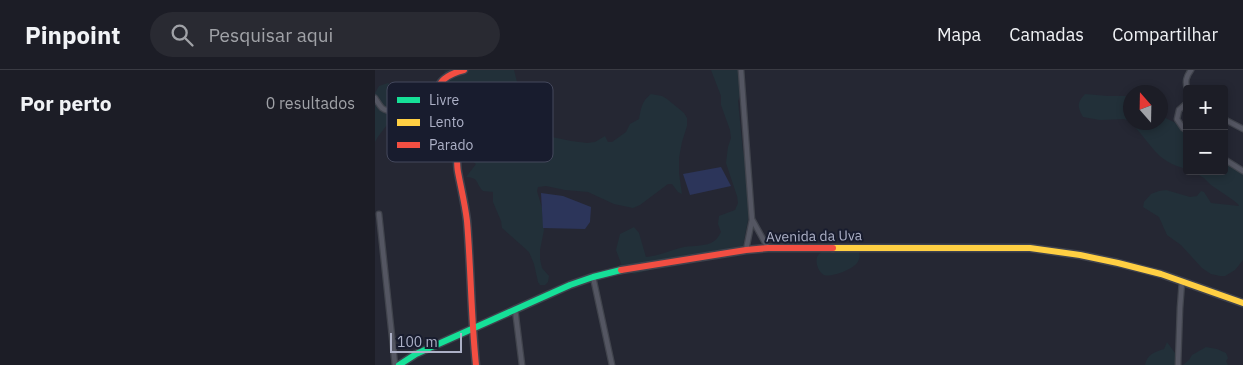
<!DOCTYPE html>
<html lang="pt">
<head>
<meta charset="utf-8">
<style>
  body { margin:0; font-family:"IBM Plex Sans",sans-serif; background:#292a32; color:#f1f3f6 }
  .controls { position:absolute; right:15px; top:15px; display:grid; overflow:hidden; border-radius:5px; box-shadow:0 2px 8px #0003 }
  .controls button { width:45px; height:45px; display:grid; place-items:center; padding:0; border:0; border-bottom:1px solid #3a3b43; background:#1c1d26; color:#f1f3f6; font:25px sans-serif }
  .compass { position:absolute; left:748px; top:15px; width:45px; height:45px; border-radius:50%; background:#1c1d26; box-shadow:0 2px 8px #0003; rotate:340deg }
  .scale { position:absolute; left:15px; bottom:12px; width:72px; box-sizing:border-box; padding-left:5px; border:2px solid #acb0c6; border-top:0; font-size:14px; line-height:18px; white-space:nowrap; color:#acb0c6; -webkit-text-stroke:4px #181c2e; paint-order:stroke }
  .list { margin:0; padding:0; list-style:none }
  h2 { display:flex; justify-content:space-between; align-items:center; height:65px; margin:0; padding:0 20px; font-size:21px }
  h2 small { font-size:16px; font-weight:400; color:#a0a2a7 }
  .icon { flex:none; width:28px; height:28px; fill:none; stroke:currentColor; stroke-width:2; stroke-linecap:round; stroke-linejoin:round }
  .map { position:relative; flex:none; width:868px; height:295px; overflow:hidden }
  header { display:flex; align-items:center; gap:30px; box-sizing:border-box; height:70px; padding:0 25px; background:#1c1d26; border-bottom:1px solid #3a3b43 }
  header strong { font-size:24px }
  nav { display:flex; gap:28px; margin-inline-start:auto; font-size:18px }
  .search { width:350px; height:45px; background:#292a32; display:flex; align-items:center; gap:12px; box-sizing:border-box; padding:0 18px; border-radius:28px; color:#a0a2a7; font-size:19px }
  main { display:flex }
  aside { flex:1; background:#1c1d26 }
  .map>svg:first-child { display:block }
  .green { fill:#223039 }
  .water { fill:#2c355a }
  .lines { fill:none; stroke-linecap:round; stroke-linejoin:round }
  .street-casing { stroke:#41444d; stroke-width:7 }
  .fast-casing { stroke:#3f424d; stroke-width:9 }
  .slow-casing { stroke:#3f424d; stroke-width:9 }
  .jam-casing { stroke:#3f424d; stroke-width:9 }
  .street { stroke:#545662; stroke-width:4.5 }
  .fast { stroke:#16e098; stroke-width:6 }
  .slow { stroke:#ffcf43; stroke-width:6 }
  .jam { stroke:#f24e42; stroke-width:6 }
  .labels { text-anchor:middle; dominant-baseline:central; stroke-width:4; stroke-linejoin:round; paint-order:stroke }
  .street-label { font-size:14px; fill:#acb0c6; stroke:#181c2e }
  .key { fill:#181c2e; stroke:#44485c; stroke-width:1 }
  .key-label { font-size:14px; fill:#acb0c6 }
</style>
</head>
<body>
<header>
<strong>Pinpoint</strong>
<div class="search"><svg class="icon" aria-label="search" viewBox="0 0 24 24"><circle cx="10" cy="10" r="6"/><path d="M15 15l6 6"/></svg>Pesquisar aqui</div>
<nav><a>Mapa</a><a>Camadas</a><a>Compartilhar</a></nav>
</header>
<main>
<aside>
<h2>Por perto<small>0 resultados</small></h2>
<ul class="list">
</ul>
</aside>
<div class="map">
<svg width="868" height="295" viewBox="0 0 868 295">
  <rect width="100%" height="100%" fill="#252733"/>
  <!-- green -->
  <g class="green">
    <path d="M71,0H139L143,16L140,24L131,27C122,23 108,14 99,20C97,22 95,24 93,26L100,41L110,45L138,52L164,55L177,67L196,71L212,73L220,72L230,66L233,72H237L251,62L255,54L264,49C266,38 267,31 276,24L287,26L292,29L309,43L312,48V56L307,72L304,88V103L307,124L303,122L297,114H293L265,135L258,138L239,134L213,122L190,120L171,116L163,117L162,121L167,138L169,160L165,180V189L167,198L174,206L173,212L170,215H165L163,212L159,194L154,182L127,158L126,151L118,132V122L108,121C100,113 105,108 91,107L101,94L93,88L81,71L75,66L70,60L62,55L60,51L61,32L71,8L69,1Z"/>
    <path d="M336,0H363L366,23L363,31L368,81L372,96L376,135L368,176L260,204L252,202L247,196L241,180L245,164L259,157L264,163L271,187C284,186 293,181 305,178C315,175 326,177 336,173C342,170 343,167 346,162L343,154L344,146L360,140L363,133L362,126L351,93L353,77L356,68L355,60L346,35V26Z"/>
    <path d="M13,13L20,18C20,29 21,41 15,51C10,58 4,64 0,72V23L4,16Z"/>
    <path d="M710,24L733,26H750L755,28L756,52L749,49L725,50L708,47C702,36 702,33 710,24Z"/>
    <path d="M786,46L799,52L812,62V99C780,92 776,72 756,53L786,52Z"/>
    <path d="M849,89L868,99V190L860,200L850,206H845L836,204L827,198L806,175L792,165L784,147L768,137L769,132L776,124L784,121L791,120L815,127L822,126L826,121L829,122L836,133L864,136L863,134L858,130L836,115L829,108L817,101H849Z"/>
    <path d="M451,179L484,181C485,185 485,189 482,193C478,199 456,208 449,205C442,201 439,189 444,184C446,182 449,181 451,179Z"/>
    <path d="M792,272L800,283L802,295H770C772,284 780,282 789,279Z"/>
    <path d="M831,277L842,279L851,283L853,288L851,291L853,295H808L814,290L817,285Z"/>
  </g>
  <!-- water -->
  <g class="water">
    <path d="M346,97L356,116L315,125L308,104Z"/>
    <path d="M166,123L188,126L216,137L215,152L210,159L168,158Z"/>
  </g>
  <g class="lines">
    <!-- street casing -->
    <g class="street-casing">
      <g id="street">
        <path d="M366,0L377,150L371,180"/>
        <path d="M812,19C810,11 811,7 816,0"/>
        <path d="M0,28C2,31 4,35 7,38C20,48 49,33 63,29"/>
        <path d="M812,33L804,40L802,49L808,58L812,61"/>
        <path d="M849,49L868,59"/>
        <path d="M849,89L868,101"/>
        <path d="M4,144L20,295"/>
        <path d="M378,151L393,178"/>
        <path d="M218,207L237,295"/>
        <path d="M140,239L147,295"/>
        <path d="M803,295L805,238L807,211"/>
      </g>
    </g>
    <!-- fast casing -->
    <g class="fast-casing">
      <path id="fast" d="M24,295L41,284L195,215L218,207L246,200"/>
    </g>
    <!-- slow casing -->
    <g class="slow-casing">
      <path id="slow" d="M458,178H655L705,185L743,193L786,204L868,233"/>
    </g>
    <!-- jam casing -->
    <g class="jam-casing">
      <g id="jam">
        <path d="M89,0C77,3 63,9 62,23C61,40 80,54 82,72C83,82 81,92 83,102C86,118 90,134 92,151C96,199 96,247 101,295"/>
        <path d="M246,200L371,180L393,178H458"/>
      </g>
    </g>
    <!-- street -->
    <use href="#street" class="street"/>
    <!-- fast -->
    <use href="#fast" class="fast"/>
    <!-- slow -->
    <use href="#slow" class="slow"/>
    <!-- jam -->
    <use href="#jam" class="jam"/>
  </g>
  <g class="labels">
    <!-- street labels -->
    <g class="street-label">
      <text transform="translate(439 166) rotate(-1)">Avenida da Uva</text>
    </g>
  </g>
  <!-- legend -->
  <rect x="12" y="12" width="166" height="80" rx="8" class="key"/>
  <rect x="22" y="27" width="23" height="6" fill="#16e098"/>
  <rect x="22" y="49" width="23" height="7" fill="#ffcf43"/>
  <rect x="22" y="72" width="23" height="6" fill="#f24e42"/>
  <g class="key-label">
    <text x="54" y="35">Livre</text>
    <text x="54" y="57">Lento</text>
    <text x="54" y="80">Parado</text>
  </g>
</svg>
<div class="controls">
<button>+</button>
<button>−</button>
</div>
<svg class="compass" viewBox="-18 -18 36 36"><path d="M0-13l5 13h-10z" fill="#e53935"/><path d="M0 13l5-13h-10z" fill="#a0a2a7"/></svg>
<div class="scale">100 m</div>
</div>
</main>
</body>
</html>
